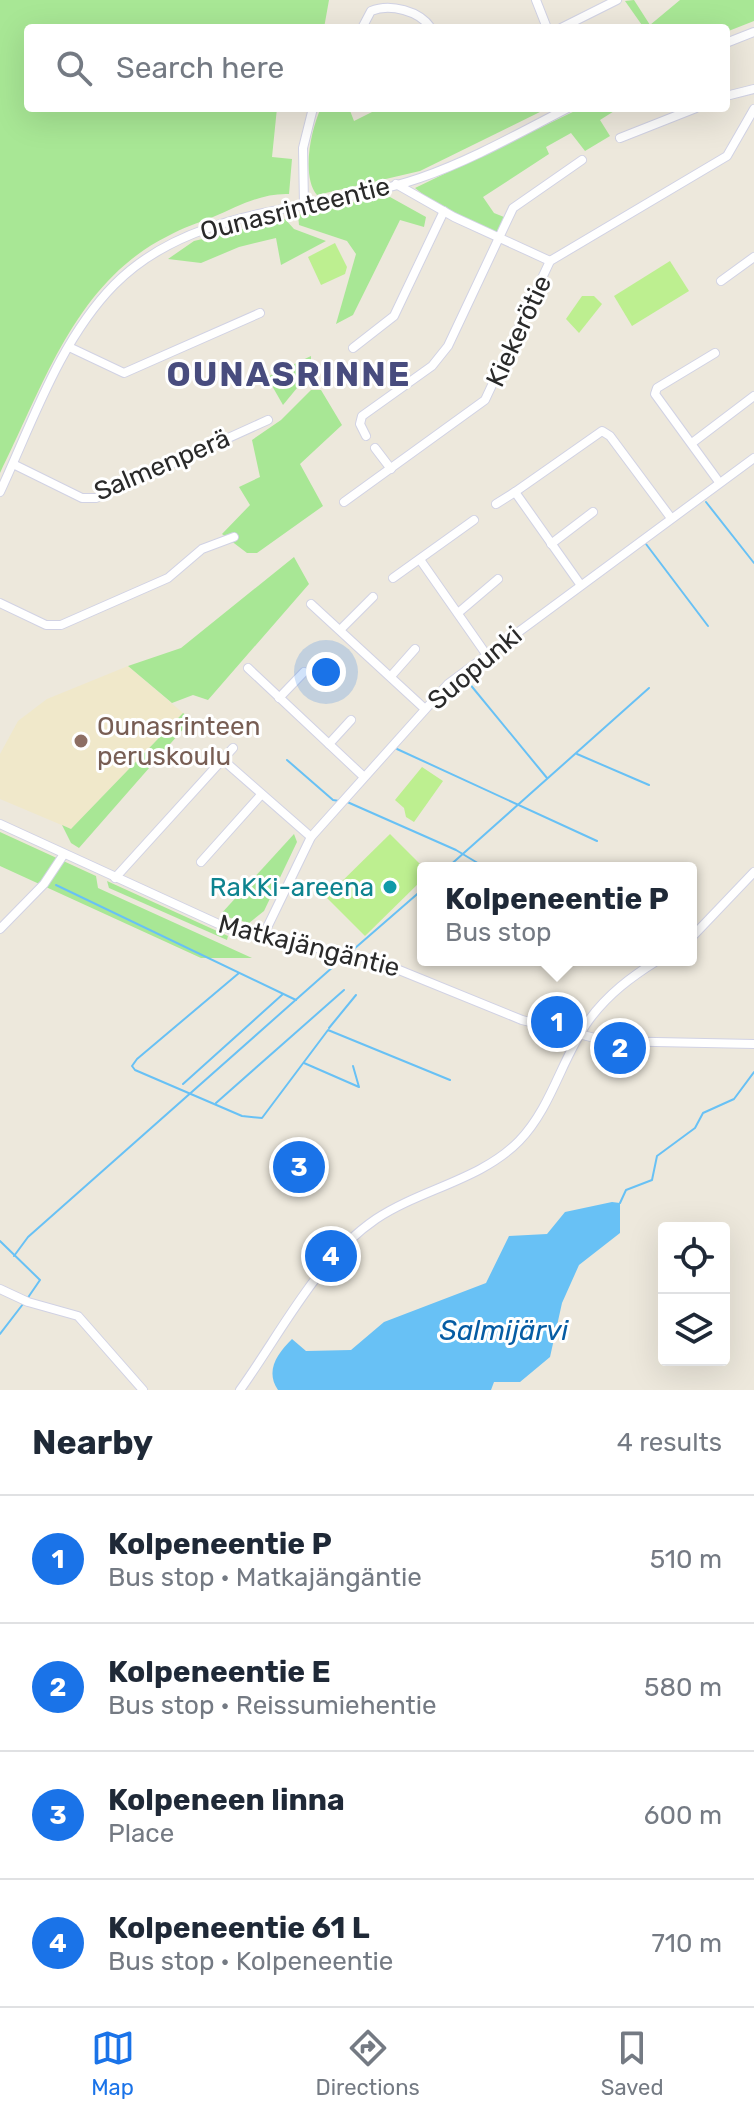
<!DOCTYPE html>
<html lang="en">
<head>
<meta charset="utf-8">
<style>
  body { margin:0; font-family:Rubik,sans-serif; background:#f6f6f7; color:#1f2937 }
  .controls { position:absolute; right:24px; bottom:24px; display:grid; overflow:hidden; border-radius:8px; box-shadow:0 8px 32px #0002 }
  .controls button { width:72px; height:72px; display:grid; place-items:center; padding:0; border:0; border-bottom:2px solid #e0e1e3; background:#fff; color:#1f2937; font:40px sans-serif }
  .you { position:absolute; left:326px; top:672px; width:28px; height:28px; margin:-20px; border:6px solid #fff; border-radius:50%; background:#1a73e8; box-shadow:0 0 0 12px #1a73e833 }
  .badge { display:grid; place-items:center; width:52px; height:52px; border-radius:50%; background:#1a73e8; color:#fff; font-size:26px; font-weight:700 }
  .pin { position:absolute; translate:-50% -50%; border:4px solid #fff; box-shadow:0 2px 8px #0006 }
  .popup { position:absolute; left:417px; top:862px; width:280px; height:104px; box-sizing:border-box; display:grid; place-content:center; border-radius:8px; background:#fff; filter:drop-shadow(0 2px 6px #0005); font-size:26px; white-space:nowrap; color:#747a83 }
  .popup b { font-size:30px; color:#1f2937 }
  .popup::after { content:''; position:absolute; left:50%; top:100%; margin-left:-16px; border:16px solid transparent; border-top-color:#fff }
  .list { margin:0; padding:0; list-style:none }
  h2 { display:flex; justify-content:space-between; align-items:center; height:104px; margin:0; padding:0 32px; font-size:34px }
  h2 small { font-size:26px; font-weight:400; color:#747a83 }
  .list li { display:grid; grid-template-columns:52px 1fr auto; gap:24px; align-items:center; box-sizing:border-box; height:128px; padding:0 32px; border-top:2px solid #e0e1e3 }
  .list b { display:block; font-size:30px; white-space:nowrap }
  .list p { margin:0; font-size:26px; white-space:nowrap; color:#747a83 }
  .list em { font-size:26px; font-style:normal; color:#747a83 }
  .icon { flex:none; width:44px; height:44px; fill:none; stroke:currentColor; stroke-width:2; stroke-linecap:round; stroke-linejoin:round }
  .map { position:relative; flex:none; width:754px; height:1390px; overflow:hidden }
  .search { position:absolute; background:#fff; box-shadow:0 8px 32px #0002; left:24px; right:24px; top:24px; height:88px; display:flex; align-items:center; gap:20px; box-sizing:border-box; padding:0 28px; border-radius:8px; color:#747a83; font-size:30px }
  .sheet { height:616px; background:#fff }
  nav { display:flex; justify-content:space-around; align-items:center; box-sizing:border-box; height:112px; border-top:2px solid #e0e1e3; background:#fff; font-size:22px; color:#747a83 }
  nav a { display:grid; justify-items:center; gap:4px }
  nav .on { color:#1a73e8 }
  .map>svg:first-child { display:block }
  .education { fill:#f0e8ca }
  .green { fill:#a8e795 }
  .pitch { fill:#bdef90 }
  .water { fill:#68c1f5 }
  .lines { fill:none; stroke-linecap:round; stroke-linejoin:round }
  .stream { stroke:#68c1f5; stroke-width:2 }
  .minor-casing { stroke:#d1d2e4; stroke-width:10 }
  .minor { stroke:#fff; stroke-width:8 }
  .education-dot { fill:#8d6e63; stroke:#fff; stroke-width:3 }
  .culture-dot { fill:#0f9aa8; stroke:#fff; stroke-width:3 }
  .labels { text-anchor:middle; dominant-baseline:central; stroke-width:6; stroke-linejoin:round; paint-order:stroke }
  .street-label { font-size:26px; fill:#2a2a2a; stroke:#fff }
  .education-label { font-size:26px; fill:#785e54; stroke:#fff; text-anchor:start }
  .culture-label { font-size:26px; fill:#0d838f; stroke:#fff; text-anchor:end }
  .water-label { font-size:28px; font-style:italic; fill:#065ca3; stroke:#fff }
  .district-label { font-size:34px; font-weight:bold; letter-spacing:2px; fill:#484c7e; stroke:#fff }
</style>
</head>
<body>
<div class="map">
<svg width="754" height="1390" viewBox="0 0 754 1390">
  <rect width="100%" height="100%" fill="#ede8dc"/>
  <!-- education -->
  <path class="education" d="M128,666L183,713L71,829L0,799V754L18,721L47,699Z"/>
  <!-- green -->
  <g class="green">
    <path d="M0,0H329L324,28H28V108H277L272,157L292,159L289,194C261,193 239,206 213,217C198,223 182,228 168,236C75,282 43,387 0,473Z"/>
    <path d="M634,0L650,25L680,0H754V21L726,32V28H644L625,1Z"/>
    <path d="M321,108H349L354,121L380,108H548L420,171L317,195C301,176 311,129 321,108Z"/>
    <path d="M581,108H619L600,120L610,136L585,151L571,133L546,147L549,154L483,197L494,213L504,217L497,233L444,211L415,188Z"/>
    <path d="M390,197L426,217L424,227L400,220L353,315L336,324L356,254L347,241L299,225L298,215L329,206Z"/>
    <path d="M285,219L294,229L326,241L281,265L276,238L239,247L201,263L168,259L194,241Z"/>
    <path d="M311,356V371L283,405L267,377Z"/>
    <path d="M311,390H321L342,425L300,464L323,506L257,553H247L222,534L250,505L239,487L260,477L252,440L281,420Z"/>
    <path d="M294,557L309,584L208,700L193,695L172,703L128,666L181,648Z"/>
    <path d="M183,713L192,719L79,848L71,843L62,825L71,829Z"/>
    <path d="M0,832L96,876L98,888L252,958H201L0,866Z"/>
    <path d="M294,834L297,842L264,911L249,923L220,915Z"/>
    <path d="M107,881L228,936L227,940L109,888Z"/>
  </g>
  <!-- pitch -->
  <g class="pitch">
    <path d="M335,243L347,267L345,274L321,285L308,257Z"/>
    <path d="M670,261L689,291L632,326L614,296Z"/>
    <path d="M582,296H594L602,304L579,333L566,319Z"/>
    <path d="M422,767L443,781L414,822L406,817L404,808L395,800Z"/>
    <path d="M390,834L424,868L423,879L365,936L326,897Z"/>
  </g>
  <!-- water -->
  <path class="water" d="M612,1202L620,1203V1233L579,1265L562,1303L550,1357L520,1382H494L491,1390H278C265,1371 277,1354 292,1339L306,1351L351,1350L384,1322L486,1283L509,1236L547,1234L565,1212Z"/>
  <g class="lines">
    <!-- stream -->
    <g class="stream">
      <path d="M706,502L754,563"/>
      <path d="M646,544L708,626"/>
      <path d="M464,677L547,778"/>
      <path d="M397,749L597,841"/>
      <path d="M577,754L649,785"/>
      <path d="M287,760L333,800L339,801"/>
      <path d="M345,801L456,850L486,868"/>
      <path d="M447,868L649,688"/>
      <path d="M56,885L296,1000"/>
      <path d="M354,949L423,889"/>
      <path d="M239,973L137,1059L132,1066L135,1070L242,1116L262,1118L328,1030L450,1080"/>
      <path d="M329,1028L356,995"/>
      <path d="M304,1063L359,1087L353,1066"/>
      <path d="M183,1084L283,994"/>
      <path d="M216,1103L344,990"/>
      <path d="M620,1203L626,1190L652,1180L657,1156L695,1128L703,1113L734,1099L754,1072"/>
      <path d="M0,1241L40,1280L27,1299"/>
      <path d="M14,1256L28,1237L343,958"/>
      <path d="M0,1334L23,1304"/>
    </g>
    <!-- minor casing -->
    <g class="minor-casing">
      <g id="minor">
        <path d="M536,0L547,28"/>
        <path d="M362,28L371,11C390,3 420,11 431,28"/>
        <path d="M561,28L617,0"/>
        <path d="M726,43L754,32"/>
        <path d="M726,96L754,89"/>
        <path d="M620,138L696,108"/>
        <path d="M396,184L454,217L550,261"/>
        <path d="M304,205L303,148L313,108"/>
        <path d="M721,281L754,257"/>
        <path d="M69,347L124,373L260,313"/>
        <path d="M353,348L394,316L444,211"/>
        <path d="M715,353L657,388L655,394L719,482"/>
        <path d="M366,436L360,424L362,416L432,366L448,346L513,208L582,160"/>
        <path d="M692,443L754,396"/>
        <path d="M375,448L391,469"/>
        <path d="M13,464L82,498H96L268,420"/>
        <path d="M0,492C32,423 60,340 114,285C195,203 318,213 420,178C472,160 519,133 568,108"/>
        <path d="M344,502L485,400L550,261L727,156L754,109"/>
        <path d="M496,504L515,492"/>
        <path d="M551,544L593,512"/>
        <path d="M421,561L486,654"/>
        <path d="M393,578L474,520"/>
        <path d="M580,584L515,492L602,431L610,436L671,518"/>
        <path d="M0,603L46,625H61L168,578L202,549L234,537"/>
        <path d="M311,604L425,709"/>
        <path d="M458,613L498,579"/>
        <path d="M340,630L373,597"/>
        <path d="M248,668L363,776"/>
        <path d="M392,675L415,649"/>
        <path d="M279,698L304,672"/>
        <path d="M329,744L351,720"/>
        <path d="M222,759L311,837"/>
        <path d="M0,824L236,932L372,959L522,1020L607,1041L754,1044"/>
        <path d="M201,862L260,796"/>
        <path d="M115,878L233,748"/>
        <path d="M0,929L44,884L64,854"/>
        <path d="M262,938L311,837L448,684L754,458"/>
        <path d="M691,938L754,872"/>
        <path d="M0,1289L28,1302L78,1316L143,1390"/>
        <path d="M240,1390C281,1333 317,1259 376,1219C421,1189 481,1180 519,1141C552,1107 562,1057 589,1020C608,994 631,977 658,960"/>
      </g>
    </g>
    <!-- minor -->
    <use href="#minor" class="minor"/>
  </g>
  <!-- markers -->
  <circle class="education-dot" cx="81" cy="741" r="8"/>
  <circle class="culture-dot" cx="390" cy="887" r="8"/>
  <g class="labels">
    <!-- street labels -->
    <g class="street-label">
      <text transform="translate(295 209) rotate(-14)">Ounasrinteentie</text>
      <text transform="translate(519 331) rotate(-65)">Kiekerötie</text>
      <text transform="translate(162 465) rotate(-23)">Salmenperä</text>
      <text transform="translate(475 668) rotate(-40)">Suopunki</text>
      <text transform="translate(309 946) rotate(14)">Matkajängäntie</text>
    </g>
    <!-- education labels -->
    <g class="education-label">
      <text x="97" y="726">Ounasrinteen<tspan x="97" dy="30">peruskoulu</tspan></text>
    </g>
    <!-- culture labels -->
    <g class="culture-label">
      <text x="374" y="887">RaKKi-areena</text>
    </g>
    <!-- water labels -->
    <g class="water-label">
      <text x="504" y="1330">Salmijärvi</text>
    </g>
    <!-- district labels -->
    <g class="district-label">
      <text x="289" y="374">OUNASRINNE</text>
    </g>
  </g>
</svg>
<div class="controls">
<button><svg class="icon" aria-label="locate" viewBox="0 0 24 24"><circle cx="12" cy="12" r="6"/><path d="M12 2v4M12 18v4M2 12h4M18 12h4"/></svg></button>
<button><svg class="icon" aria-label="layers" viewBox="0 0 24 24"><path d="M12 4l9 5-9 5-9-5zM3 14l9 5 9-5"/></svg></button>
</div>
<div class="you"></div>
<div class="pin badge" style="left:557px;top:1022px">1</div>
<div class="popup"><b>Kolpeneentie P</b>Bus stop</div>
<div class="pin badge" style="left:620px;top:1048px">2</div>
<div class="pin badge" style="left:299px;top:1167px">3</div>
<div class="pin badge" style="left:331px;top:1256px">4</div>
<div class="search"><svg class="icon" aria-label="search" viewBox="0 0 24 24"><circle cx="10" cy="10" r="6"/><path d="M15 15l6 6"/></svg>Search here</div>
</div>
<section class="sheet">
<h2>Nearby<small>4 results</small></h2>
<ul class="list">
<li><span class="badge">1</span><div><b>Kolpeneentie P</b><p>Bus stop · Matkajängäntie</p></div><em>510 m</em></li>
<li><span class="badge">2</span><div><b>Kolpeneentie E</b><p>Bus stop · Reissumiehentie</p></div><em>580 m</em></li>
<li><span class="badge">3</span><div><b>Kolpeneen linna</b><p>Place</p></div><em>600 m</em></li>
<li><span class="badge">4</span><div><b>Kolpeneentie 61 L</b><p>Bus stop · Kolpeneentie</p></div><em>710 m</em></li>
</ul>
</section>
<nav>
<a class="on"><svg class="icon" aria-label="map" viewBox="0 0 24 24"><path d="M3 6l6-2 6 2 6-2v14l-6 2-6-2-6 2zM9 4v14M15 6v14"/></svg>Map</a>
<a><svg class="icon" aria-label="directions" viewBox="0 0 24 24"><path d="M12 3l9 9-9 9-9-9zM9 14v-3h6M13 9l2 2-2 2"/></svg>Directions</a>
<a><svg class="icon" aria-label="saved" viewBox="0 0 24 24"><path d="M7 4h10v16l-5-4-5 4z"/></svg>Saved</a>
</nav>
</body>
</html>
